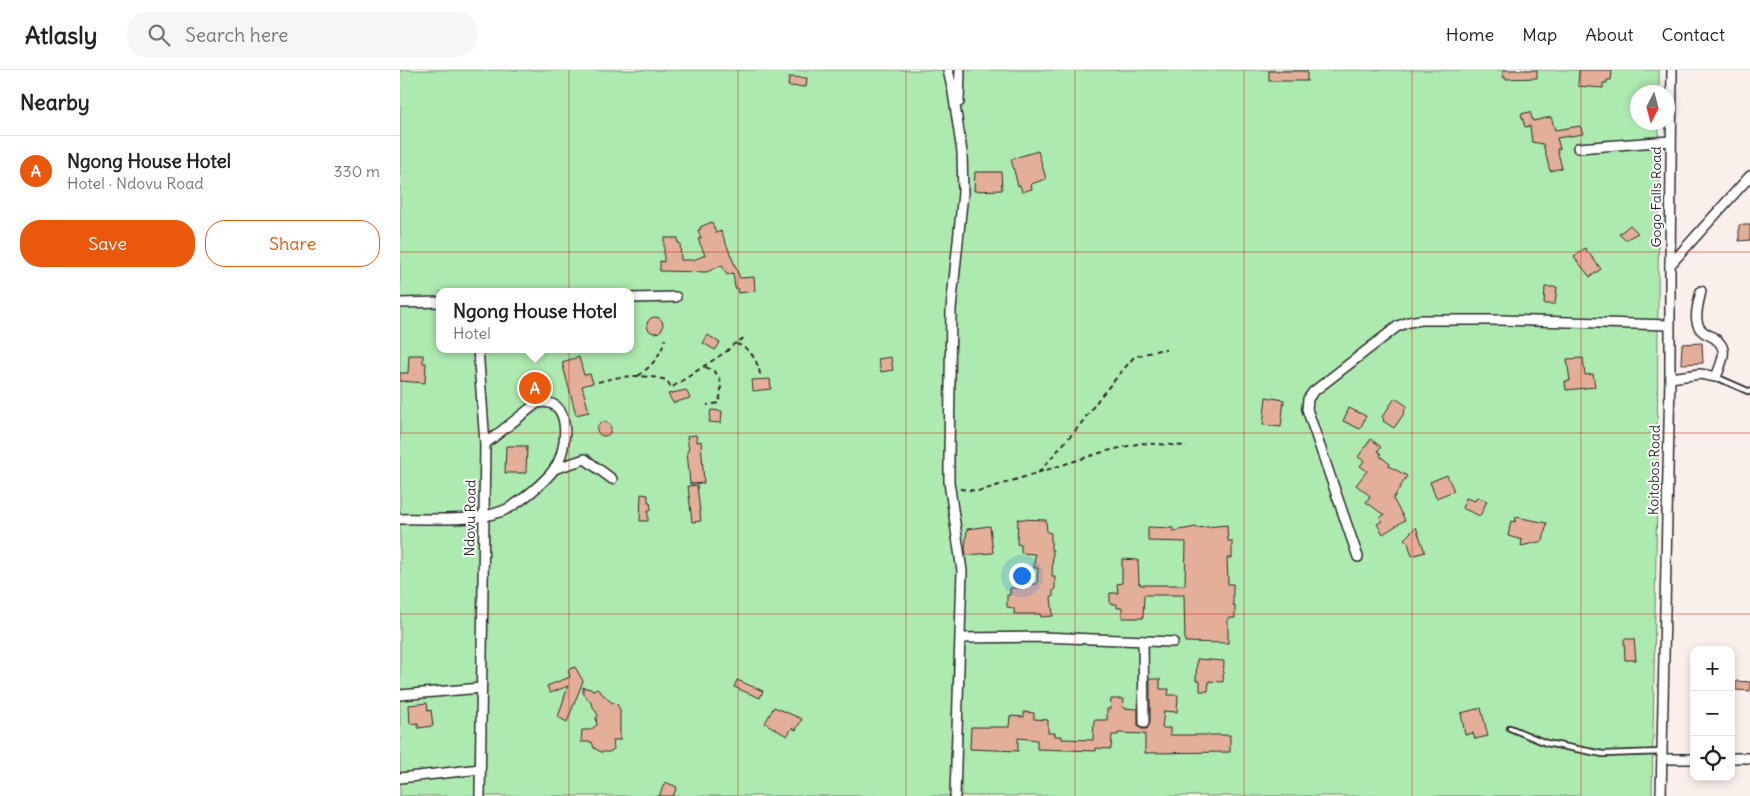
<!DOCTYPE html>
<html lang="en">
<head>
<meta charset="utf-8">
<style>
  body { margin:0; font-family:Delius,sans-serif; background:#f6f6f6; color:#222 }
  .controls { position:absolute; right:15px; bottom:15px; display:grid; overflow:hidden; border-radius:10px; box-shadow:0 2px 8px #0003 }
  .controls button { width:45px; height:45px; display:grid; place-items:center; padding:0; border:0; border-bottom:1px solid #e0e0e0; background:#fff; color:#222; font:25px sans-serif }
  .compass { position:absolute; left:1230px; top:15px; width:45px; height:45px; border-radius:50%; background:#fff; box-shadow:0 2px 8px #0003; rotate:186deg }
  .you { position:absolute; left:621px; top:505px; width:18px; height:18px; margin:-12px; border:4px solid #fff; border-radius:50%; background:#1a73e8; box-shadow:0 0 0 8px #1a73e833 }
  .badge { display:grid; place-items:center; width:32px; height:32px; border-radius:50%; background:#ea580c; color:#fff; font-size:16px; font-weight:700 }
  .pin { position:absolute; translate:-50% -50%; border:2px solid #fff; box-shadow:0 1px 5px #0006 }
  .popup { position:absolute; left:36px; top:218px; width:198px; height:65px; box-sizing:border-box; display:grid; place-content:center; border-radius:10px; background:#fff; filter:drop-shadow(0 1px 4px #0005); font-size:16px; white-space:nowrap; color:#767676 }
  .popup b { font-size:19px; color:#222 }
  .popup::after { content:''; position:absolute; left:50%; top:100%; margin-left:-10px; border:10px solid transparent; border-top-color:#fff }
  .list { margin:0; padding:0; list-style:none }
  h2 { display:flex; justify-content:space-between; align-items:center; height:65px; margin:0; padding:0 20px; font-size:21px }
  h2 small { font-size:16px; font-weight:400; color:#767676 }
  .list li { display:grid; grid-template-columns:32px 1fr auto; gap:15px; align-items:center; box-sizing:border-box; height:70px; padding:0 20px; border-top:1px solid #e0e0e0 }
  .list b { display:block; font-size:19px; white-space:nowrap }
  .list p { margin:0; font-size:16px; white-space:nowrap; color:#767676 }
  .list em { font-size:16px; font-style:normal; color:#767676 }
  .actions { display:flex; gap:10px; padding:15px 20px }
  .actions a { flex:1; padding:11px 0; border:1px solid #ea580c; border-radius:20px; text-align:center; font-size:18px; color:#ea580c }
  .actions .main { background:#ea580c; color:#fff }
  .icon { flex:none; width:28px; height:28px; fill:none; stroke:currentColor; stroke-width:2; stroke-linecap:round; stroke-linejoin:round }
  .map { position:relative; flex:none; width:1350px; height:726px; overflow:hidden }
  header { display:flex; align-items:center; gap:30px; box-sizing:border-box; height:70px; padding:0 25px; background:#fff; border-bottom:1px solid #e0e0e0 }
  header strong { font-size:24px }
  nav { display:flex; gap:28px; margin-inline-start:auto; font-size:18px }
  .search { width:350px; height:45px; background:#f6f6f6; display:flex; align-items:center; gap:12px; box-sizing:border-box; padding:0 18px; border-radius:20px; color:#767676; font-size:19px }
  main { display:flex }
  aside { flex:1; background:#fff }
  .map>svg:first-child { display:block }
  .green { fill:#adeab0; stroke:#6c8a6e; fill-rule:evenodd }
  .building { fill:#e4af98; stroke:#2b2b2b }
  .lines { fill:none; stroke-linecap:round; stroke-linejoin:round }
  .lane-casing { stroke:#2b2b2b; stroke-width:8 }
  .street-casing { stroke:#2b2b2b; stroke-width:12 }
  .path { stroke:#2b2b2b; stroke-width:2; stroke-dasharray:5 4; stroke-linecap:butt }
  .lane { stroke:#fff; stroke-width:4.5 }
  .street { stroke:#fff; stroke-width:9 }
  .grid { fill:none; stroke:#c8321e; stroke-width:1; stroke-opacity:0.55 }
  .labels { text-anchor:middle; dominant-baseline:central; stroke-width:4; stroke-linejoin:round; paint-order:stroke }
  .street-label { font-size:14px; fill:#2b2b2b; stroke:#fff }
</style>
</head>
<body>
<header>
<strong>Atlasly</strong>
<div class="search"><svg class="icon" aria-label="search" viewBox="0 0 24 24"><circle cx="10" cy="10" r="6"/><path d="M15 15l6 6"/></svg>Search here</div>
<nav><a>Home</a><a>Map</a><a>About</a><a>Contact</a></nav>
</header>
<main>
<aside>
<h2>Nearby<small></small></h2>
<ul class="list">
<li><span class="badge">A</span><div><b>Ngong House Hotel</b><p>Hotel · Ndovu Road</p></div><em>330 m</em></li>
</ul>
<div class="actions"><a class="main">Save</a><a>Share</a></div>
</aside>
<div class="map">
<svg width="1350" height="726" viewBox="0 0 1350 726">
  <rect width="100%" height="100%" fill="#faefea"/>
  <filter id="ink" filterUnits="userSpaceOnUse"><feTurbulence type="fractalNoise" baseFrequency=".02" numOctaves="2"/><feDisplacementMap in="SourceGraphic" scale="10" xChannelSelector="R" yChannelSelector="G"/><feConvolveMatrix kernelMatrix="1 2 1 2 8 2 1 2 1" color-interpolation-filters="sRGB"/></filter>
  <g filter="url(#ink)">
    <!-- green -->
    <path class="green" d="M0,0H1259V22H1238V52L1259,53L1257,421L1252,726H0ZM40,222H230V279H40Z"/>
    <!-- building -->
    <g class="building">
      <path d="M1103,0H1137V8L1105,9V7H1103Z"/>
      <path d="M1179,0H1212L1211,10H1207V13H1203V18L1178,16Z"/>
      <rect x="869" y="1" width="38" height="10"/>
      <path d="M389,7L407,8L406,17L388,16Z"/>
      <path d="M1130,42L1133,51L1151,47L1155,60L1180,56L1183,64L1157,68L1160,79H1157L1162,98L1150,101L1143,74L1132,72L1130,56L1125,57L1121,44Z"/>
      <path d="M638,81L646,109L631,114L632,119L622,122L620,115L618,116L611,89Z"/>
      <path d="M575,102H601L602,120L574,121Z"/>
      <path d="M312,152L316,163L321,161L340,208L354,207L355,221L338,223L337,218H335L333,203L327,205L322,195L307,202L260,201V191L264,192V168H278V173H280L281,190H294L305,185L298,169L301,168L298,160L301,159L300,157Z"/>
      <path d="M1230,155L1238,163L1225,170L1219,164Z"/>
      <path d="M1339,155H1350V170L1339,171Z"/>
      <path d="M1185,178L1201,199L1190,207L1174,187Z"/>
      <path d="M1145,217H1157L1155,234H1144Z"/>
      <circle cx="255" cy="255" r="8"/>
      <path d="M308,265L320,273L315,280L303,273Z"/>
      <path d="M1302,273L1303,293L1281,294L1282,274Z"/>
      <path d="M9,285H23V293H26L25,313L0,311V303H8Z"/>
      <path d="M179,287L184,305L190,304L193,313L182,316L189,342L176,345L162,292Z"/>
      <path d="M491,287L493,300L481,302L478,289Z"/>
      <path d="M1183,288L1185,305L1193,304L1195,317L1166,320L1165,311H1170L1167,289Z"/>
      <path d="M370,309L371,319L353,321L352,310Z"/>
      <path d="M286,320L290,328L273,333L268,324Z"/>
      <path d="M866,327L884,330L881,357L863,355Z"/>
      <path d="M995,328L1007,336L1004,341L1005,342L994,358L983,351L984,349L982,347Z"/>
      <path d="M949,338L966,346L960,359L943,351Z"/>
      <path d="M311,340L322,341L321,353L309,352Z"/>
      <circle cx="204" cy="359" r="7"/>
      <path d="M296,365L297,372L301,371L304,413L290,414L287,381H289L287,366Z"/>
      <path d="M971,369L981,377L978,381L981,384L980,386L990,394L989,396L1007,406L993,429L1005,450L983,464L977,454L982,451L980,448L984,445L966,432L970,426L956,415L967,401L960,396L964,391L958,387Z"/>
      <path d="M106,376H127L126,403H105Z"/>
      <path d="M1047,405L1054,421L1036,428L1030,412Z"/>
      <path d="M297,415L301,451L292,452L288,416Z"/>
      <path d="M241,424L248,425V432H250L251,440H248V451H240Z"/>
      <path d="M1077,427L1087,431L1080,446L1062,438L1066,428L1075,431Z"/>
      <path d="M1116,447L1147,453L1143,471L1121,476L1122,470L1108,466L1111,451L1115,452Z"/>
      <path d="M618,449L646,450L647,462L651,463V480H653L652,507H655V520H653V527H651L653,546L641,547L640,544H614V538L607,537V525H610V518H621V514H637L638,498H634L635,484L621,483V475L617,474Z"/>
      <path d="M827,455L828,471H832V488H827L828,514H833V535H835V548H828V573L785,572L784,525H744L743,548H722V538H717V534H710V523H718L717,514L722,513V489L738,490L739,514H741V515H785L786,472L748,471V457L773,458V461L796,457L797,458Z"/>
      <path d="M590,456L593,483L566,485L565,479L567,459Z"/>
      <path d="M1016,457L1025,482L1012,486L1008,473L1004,469Z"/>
      <path d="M1224,569H1234L1236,590H1225Z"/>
      <path d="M797,589L824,591L823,612L809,611L808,621H800V611H796Z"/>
      <path d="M175,597L183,611L167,652L158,647L168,616L150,623L147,616L170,607L168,600Z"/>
      <path d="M750,609H760V619H769L768,625H778L777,642L764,641L762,658H770V665H830V682L745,683V664L718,663V665H712L711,679L696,678V681L637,679V670L618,668V681L570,679L571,657H609L610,646L624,647V642L634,643V649L648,650V663H655V666H662V669L693,670L694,650H707V639H710L711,629H724L723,638L738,639V656L741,659H747L750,653Z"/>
      <path d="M337,610L363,621L360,628L334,617Z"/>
      <path d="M1336,611L1350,612V621L1336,620Z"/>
      <path d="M183,617L194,620L196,618L211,632L217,634L220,640V670H213L214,679L209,682H201L194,678L192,672H181L182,660H190L197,655L196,648L198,645L189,630L183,623Z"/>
      <path d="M27,633L28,641L31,640L33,656L18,658V653L10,654L9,635Z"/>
      <path d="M374,637L402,649L396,660L392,658L387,666L365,653Z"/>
      <path d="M1081,638L1088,666L1075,669L1073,663L1065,665L1061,643Z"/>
      <path d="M265,712L277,717L273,726H259Z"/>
    </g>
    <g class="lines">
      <!-- lane casing -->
      <g class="lane-casing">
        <g id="lane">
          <path d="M1316,307L1350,322"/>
          <path d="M1110,658L1146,673L1203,684L1262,682"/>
        </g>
      </g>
      <!-- street casing -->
      <g class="street-casing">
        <g id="street">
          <path d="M548,0L553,22L562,82L563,123L551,239L549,387V412L562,501L555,726"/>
          <path d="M559,32L560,0"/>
          <path d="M1178,78L1270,71"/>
          <path d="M1270,195L1272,0"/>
          <path d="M230,228L276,227"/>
          <path d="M0,233L40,232"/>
          <path d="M78,279L85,374L80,726"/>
          <path d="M1270,308L1300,304L1316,307C1323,289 1331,276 1309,265C1304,263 1300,260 1298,255C1294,245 1299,231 1301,221"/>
          <path d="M154,399L185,389L212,409"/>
          <path d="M0,449C31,448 81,453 109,438C123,430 146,411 155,398C168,379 173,325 137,333L85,374"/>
          <path d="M958,487L907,339L908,329L913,322L998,256L1009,252L1021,250H1101L1269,255"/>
          <path d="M561,568L641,567L773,572"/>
          <path d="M743,571L744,653"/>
          <path d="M0,625L81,618"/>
          <path d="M1331,688H1350"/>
          <path d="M1262,689H1294"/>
          <path d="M0,708L80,699"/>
          <path d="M1261,726L1270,308V195L1350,106"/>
        </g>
      </g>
      <!-- path -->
      <g class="path">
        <path d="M336,274C352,278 358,293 361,308"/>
        <path d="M305,297C324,303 322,317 319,333L307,335"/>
        <path d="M238,306C252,296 261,285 265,269"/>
        <path d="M198,312C223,305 241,304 267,310L271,318L327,281L334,274L344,268"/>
        <path d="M639,402L680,355L701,326L734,287L759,280H766"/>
        <path d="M560,419L580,421L703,382L741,373L787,376"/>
      </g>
      <!-- lane -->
      <use href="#lane" class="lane"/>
      <!-- street -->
      <use href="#street" class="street"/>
    </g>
  </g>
  <!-- grid -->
  <path class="grid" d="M169,0V726M338,0V726M506,0V726M675,0V726M844,0V726M1012,0V726M1181,0V726M0,182H1350M0,363H1350M0,544H1350"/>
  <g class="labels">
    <!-- street labels -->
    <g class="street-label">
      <text transform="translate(1256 127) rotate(-90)">Gogo Falls Road</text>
      <text transform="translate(1254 400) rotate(-89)">Koitobos Road</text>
      <text transform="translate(70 448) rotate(-89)">Ndovu Road</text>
    </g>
  </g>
</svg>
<div class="controls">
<button>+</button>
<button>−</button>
<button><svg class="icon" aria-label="locate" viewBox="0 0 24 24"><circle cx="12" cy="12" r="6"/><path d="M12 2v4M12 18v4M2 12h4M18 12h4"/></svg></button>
</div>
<svg class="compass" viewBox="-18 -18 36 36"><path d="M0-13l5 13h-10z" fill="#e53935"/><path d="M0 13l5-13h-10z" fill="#767676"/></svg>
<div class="you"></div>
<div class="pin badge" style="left:135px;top:318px">A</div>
<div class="popup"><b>Ngong House Hotel</b>Hotel</div>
</div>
</main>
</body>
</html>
